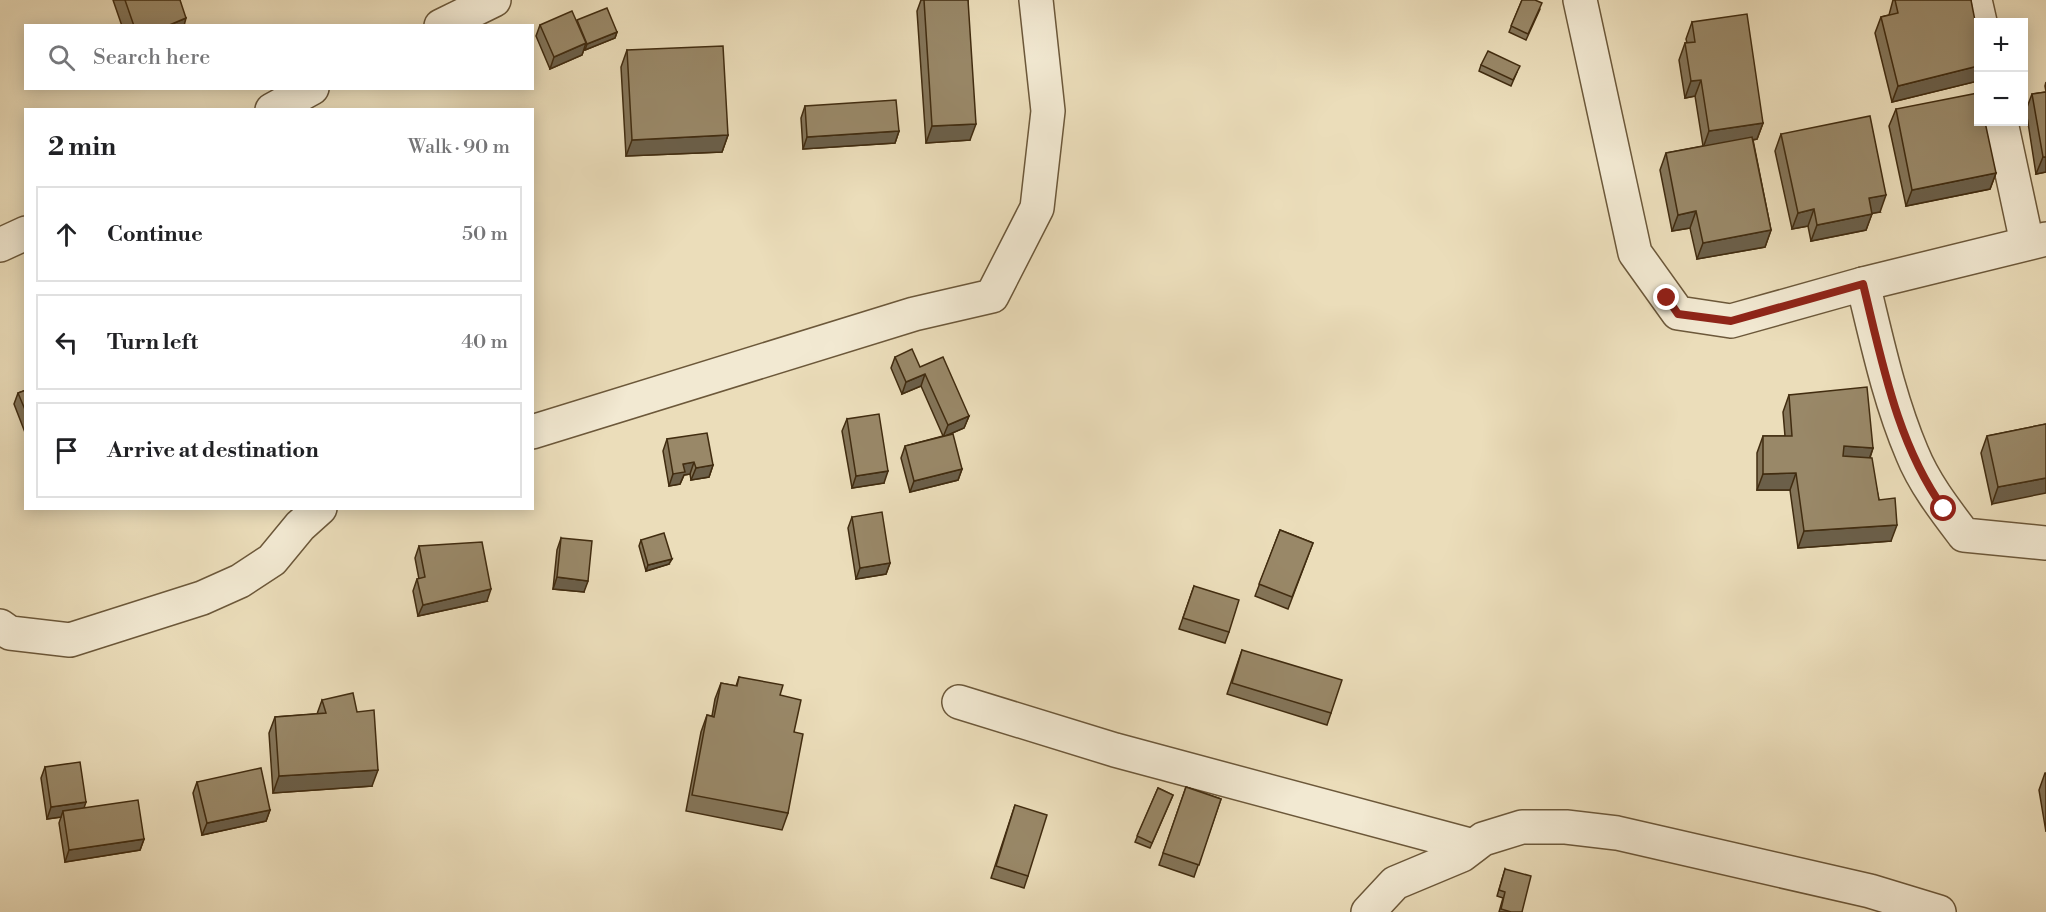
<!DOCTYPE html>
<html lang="en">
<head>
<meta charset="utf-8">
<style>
  body { margin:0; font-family:"Libre Bodoni",serif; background:#f2f2f2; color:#202124 }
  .controls { position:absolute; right:18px; top:18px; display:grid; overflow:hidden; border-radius:0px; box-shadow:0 3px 15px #0003 }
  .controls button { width:54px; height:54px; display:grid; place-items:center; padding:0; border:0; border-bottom:2px solid #e0e0e0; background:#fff; color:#202124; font:30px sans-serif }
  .stop { position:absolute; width:18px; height:18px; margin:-14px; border:4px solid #8f2418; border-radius:50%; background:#fff }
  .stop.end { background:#8f2418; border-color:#fff; box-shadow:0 2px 6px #0008 }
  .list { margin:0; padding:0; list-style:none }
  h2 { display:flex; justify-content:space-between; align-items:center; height:78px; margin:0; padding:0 24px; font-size:26px }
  h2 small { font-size:20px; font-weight:400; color:#757577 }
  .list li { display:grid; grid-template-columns:39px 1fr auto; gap:18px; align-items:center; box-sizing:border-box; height:96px; margin:0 12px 12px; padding:0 12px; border:2px solid #e0e0e0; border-radius:0px }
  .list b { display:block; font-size:22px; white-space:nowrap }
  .list em { font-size:20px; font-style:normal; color:#757577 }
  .icon { flex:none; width:33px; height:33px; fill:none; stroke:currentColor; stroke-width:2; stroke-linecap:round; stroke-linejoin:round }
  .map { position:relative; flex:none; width:2046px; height:912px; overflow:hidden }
  .search { position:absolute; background:#fff; box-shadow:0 3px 15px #0003; left:24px; top:24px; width:510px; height:66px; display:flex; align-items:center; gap:15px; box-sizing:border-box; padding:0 21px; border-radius:0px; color:#757577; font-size:22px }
  .panel { position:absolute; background:#fff; box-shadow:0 3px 15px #0003; left:24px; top:108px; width:510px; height:402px; border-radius:0px }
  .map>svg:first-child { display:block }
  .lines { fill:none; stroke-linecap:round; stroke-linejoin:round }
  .minor-casing { stroke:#6c583a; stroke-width:36 }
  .minor { stroke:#f2e9d2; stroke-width:33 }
  .wall { fill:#847559; stroke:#412c10; stroke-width:1.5 }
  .shaded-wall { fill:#6b5f49; stroke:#412c10; stroke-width:1.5 }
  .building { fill:#998868; stroke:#412c10; stroke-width:1.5 }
  .route { stroke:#8f2418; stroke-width:8 }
</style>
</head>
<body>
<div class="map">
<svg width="2046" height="912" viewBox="0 0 2046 912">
  <rect width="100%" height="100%" fill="#ebddba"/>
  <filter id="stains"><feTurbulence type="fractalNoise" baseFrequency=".00333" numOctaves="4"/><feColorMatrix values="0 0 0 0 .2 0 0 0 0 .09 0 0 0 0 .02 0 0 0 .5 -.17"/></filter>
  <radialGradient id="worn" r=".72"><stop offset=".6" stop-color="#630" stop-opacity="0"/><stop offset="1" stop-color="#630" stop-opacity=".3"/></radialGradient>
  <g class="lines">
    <!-- minor casing -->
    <g class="minor-casing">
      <g id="minor">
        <path d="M1580,0L1635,253L1678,313L1731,321L1863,284L2046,239"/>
        <path d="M1975,0L1980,22"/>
        <path d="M441,26L494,0"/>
        <path d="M272,110L312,88"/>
        <path d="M2001,122L2027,243"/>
        <path d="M0,245L26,233"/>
        <path d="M1863,284C1877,341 1889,399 1912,453C1924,483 1945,510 1964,535L2046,543"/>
        <path d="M532,432L914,314L992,296L1037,208L1048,111L1036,0"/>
        <path d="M0,626L10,633L70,640L202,598L240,581L272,560L300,526L320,508"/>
        <path d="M959,702L1115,750L1473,846"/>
        <path d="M1368,912L1395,883L1462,855L1483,839L1522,827H1566L1617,833L1870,891L1939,912"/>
      </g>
    </g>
    <!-- minor -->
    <use href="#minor" class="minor"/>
  </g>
  <!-- wall -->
  <g class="wall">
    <path d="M113,0H180L184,26H122Z"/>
    <path d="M921,0H968L970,140L926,143L917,11Z"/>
    <path d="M1522,0L1540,9L1526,40L1509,32Z"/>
    <path d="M1893,0H1971L1978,81L1892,102L1875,33L1881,17L1889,15Z"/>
    <path d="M577,21L617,32L615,38L585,50L584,49L582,55L550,69L536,36L540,25Z"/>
    <path d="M1692,22L1763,123L1757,139L1753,140L1771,230L1765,247L1697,259L1690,228L1672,231L1660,170L1666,153L1703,146L1695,96L1685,98L1679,60L1685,43H1687L1686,39Z"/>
    <path d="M627,50L728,135L722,152L626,156L621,67Z"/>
    <path d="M1481,65L1517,72L1511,86L1479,71Z"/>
    <path d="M2046,82V172L2036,174L2026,110L2032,94L2046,92L2045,86Z"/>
    <path d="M805,106L899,131L895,143L803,149L801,118Z"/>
    <path d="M1896,109L1996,173L1990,189L1906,206L1889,126Z"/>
    <path d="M1781,134L1880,212L1872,213L1866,230L1811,241L1808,226L1792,229L1775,151Z"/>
    <path d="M895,357L920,367L969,416L964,428L945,436L962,469L958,480L910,492L901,458L905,446L943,436L921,386L902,394L891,368Z"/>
    <path d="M26,390V435L14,404L18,393Z"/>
    <path d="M1789,395L1873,448L1870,458L1879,500L1891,541L1798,548L1790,490H1757V453L1763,436H1785L1783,412Z"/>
    <path d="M847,419L884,483L852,488L842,431Z"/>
    <path d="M2046,424L1992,504L1981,453L1987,436Z"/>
    <path d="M667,439L713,465L709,477L691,480L690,474L684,475L680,484L669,486L663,451Z"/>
    <path d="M852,517L890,563L886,574L856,579L848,528Z"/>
    <path d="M1280,530L1313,543L1288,609L1255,596Z"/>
    <path d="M561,538L584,592L553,589L557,550Z"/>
    <path d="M641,540L669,564L646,571L639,546Z"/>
    <path d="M419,546L487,601L418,616L413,591L417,579H419L415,558Z"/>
    <path d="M1194,586L1229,632L1225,643L1179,629Z"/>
    <path d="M1242,650L1331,713L1327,725L1227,694Z"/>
    <path d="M739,677L780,695L794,732L788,813L782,830L686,811L701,732L707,715L712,716L715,699L721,683L736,686Z"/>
    <path d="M322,700L372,786L273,793L269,733L275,717L317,714Z"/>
    <path d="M45,767L84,808L144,839L140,850L65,862L59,823L61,817L47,819L41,778Z"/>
    <path d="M2045,773H2046V832L2039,790Z"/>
    <path d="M197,782L270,810L266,821L202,835L193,793Z"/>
    <path d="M1186,787L1221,799L1194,877L1159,865Z"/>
    <path d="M1158,788L1173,795L1150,848L1135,842Z"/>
    <path d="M1015,805L1028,876L1024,888L991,878Z"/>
    <path d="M1505,869L1522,912H1499L1503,898L1497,896Z"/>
  </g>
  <!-- shaded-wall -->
  <g class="shaded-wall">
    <path d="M186,18L184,26H167Z"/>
    <path d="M617,32L615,38L585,50L587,44Z"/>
    <path d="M586,43L582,55L550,69L554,57Z"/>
    <path d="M1978,66V81L1892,102L1898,86Z"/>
    <path d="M1701,80L1695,96L1685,98L1691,81Z"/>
    <path d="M1763,123L1757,139L1703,148L1709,131Z"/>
    <path d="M976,124L970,140L926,143L932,126Z"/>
    <path d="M899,131L895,143L803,149L807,137Z"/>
    <path d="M728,135L722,152L626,156L632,140Z"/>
    <path d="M2043,157H2046V172L2036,174Z"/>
    <path d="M1996,173L1990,189L1906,206L1912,190Z"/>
    <path d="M1886,195L1880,212L1863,215L1869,198Z"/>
    <path d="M1814,209L1808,226L1792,229L1798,213Z"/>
    <path d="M1696,211L1690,228L1672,231L1678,215Z"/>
    <path d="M1872,214L1866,230L1811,241L1817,225Z"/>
    <path d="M1771,230L1765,247L1697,259L1703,243Z"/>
    <path d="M925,374L921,386L902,394L906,382Z"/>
    <path d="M969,416L964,428L943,437L948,425Z"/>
    <path d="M1844,446L1873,448L1867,465L1838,462Z"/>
    <path d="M694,462L690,474L684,475L680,484L669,486L673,474L683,464Z"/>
    <path d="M713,465L709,477L691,480L696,468Z"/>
    <path d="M962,469L958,480L910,492L914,481Z"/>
    <path d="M888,471L884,483L852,488L856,476Z"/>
    <path d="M1796,473L1790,490H1757L1763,474Z"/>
    <path d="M2046,478V493L1992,504L1998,487Z"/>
    <path d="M1897,525L1891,541L1798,548L1804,531Z"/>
    <path d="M672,559L669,564L646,571L648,565Z"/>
    <path d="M890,563L886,574L856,579L860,568Z"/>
    <path d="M557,577L588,581L584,592L553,589Z"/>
    <path d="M491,589L487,601L418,616L423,605Z"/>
    <path d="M378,770L372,786L273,793L279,776Z"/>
    <path d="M86,802L82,814L63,811L61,817L47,819L51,807Z"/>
    <path d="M270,810L266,821L202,835L207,823Z"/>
    <path d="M144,839L140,850L65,862L69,850Z"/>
  </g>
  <!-- building -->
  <g class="building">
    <path d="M125,0H180L186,18L167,26H134Z"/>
    <path d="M924,0H968L976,124L932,126Z"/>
    <path d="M1522,0H1535L1542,3L1528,34L1511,26Z"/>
    <path d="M1895,0H1971L1978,36V66L1898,86L1881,17L1898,13Z"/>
    <path d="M607,8L617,32L587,44L577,20Z"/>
    <path d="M572,11L586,43L554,57L540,25Z"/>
    <path d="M1747,14L1763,123L1709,131L1701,80L1691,81L1685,43L1695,42L1692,22Z"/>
    <path d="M723,46L728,135L632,140L627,50Z"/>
    <path d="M1488,51L1520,66L1513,80L1481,65Z"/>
    <path d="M2046,92V157H2043L2032,94Z"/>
    <path d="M1978,93V122H1985L1996,173L1912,190L1896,109Z"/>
    <path d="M896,100L899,131L807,137L805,106Z"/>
    <path d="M1870,116L1886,195L1869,198L1872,214L1817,225L1814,209L1798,213L1781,134Z"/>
    <path d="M1752,137L1771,230L1703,243L1696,211L1678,215L1666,153Z"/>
    <path d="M912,349L920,367L943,357L969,416L948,425L925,374L906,382L895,357Z"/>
    <path d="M1867,387L1873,448L1844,446L1843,456L1872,458L1879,500L1895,498L1897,525L1804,531L1796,473L1763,474V436H1792L1789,395Z"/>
    <path d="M26,390V412L18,393Z"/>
    <path d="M879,414L888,471L856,476L847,419Z"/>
    <path d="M2046,424V478L1998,487L1987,436Z"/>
    <path d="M707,433L713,465L696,468L694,462L683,464L685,472L673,474L667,439Z"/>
    <path d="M953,434L962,469L914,481L905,446Z"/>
    <path d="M882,512L890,563L860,568L852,517Z"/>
    <path d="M1280,530L1313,543L1292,597L1259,584Z"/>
    <path d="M664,533L672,559L648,565L641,540Z"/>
    <path d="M561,538L592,541L588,581L557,577Z"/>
    <path d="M482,542L491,589L423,605L417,579L425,577L419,546Z"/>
    <path d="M1194,586L1239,600L1229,632L1183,618Z"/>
    <path d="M1242,650L1342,680L1331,713L1232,683Z"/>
    <path d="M739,677L783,685L780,695L801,700L794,732L803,734L788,813L692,795L707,715L714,717L721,683L737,686Z"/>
    <path d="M353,693L357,712L374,710L378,770L279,776L275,717L326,713L322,700Z"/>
    <path d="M80,762L86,802L51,807L45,767Z"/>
    <path d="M261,768L270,810L207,823L197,782Z"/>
    <path d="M1186,787L1221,799L1199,865L1163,853Z"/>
    <path d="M1158,788L1173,795L1152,843L1137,836Z"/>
    <path d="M138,800L144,839L69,850L63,811Z"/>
    <path d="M1015,805L1047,815L1028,876L996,866Z"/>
    <path d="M1505,869L1531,876L1522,912H1511L1501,909L1505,892L1499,890Z"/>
  </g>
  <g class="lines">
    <!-- route -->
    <path class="route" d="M1667,298L1678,314L1731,321L1863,284C1882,361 1897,444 1944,509"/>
  </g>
  <rect width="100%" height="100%" filter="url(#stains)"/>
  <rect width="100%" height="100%" fill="url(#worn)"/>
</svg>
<div class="controls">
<button>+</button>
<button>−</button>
</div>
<div class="stop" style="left:1944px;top:509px"></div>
<div class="stop end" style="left:1667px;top:298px"></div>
<div class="search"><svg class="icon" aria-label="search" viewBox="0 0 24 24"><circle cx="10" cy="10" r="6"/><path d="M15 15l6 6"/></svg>Search here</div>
<section class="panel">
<h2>2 min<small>Walk · 90 m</small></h2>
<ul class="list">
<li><svg class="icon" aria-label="ahead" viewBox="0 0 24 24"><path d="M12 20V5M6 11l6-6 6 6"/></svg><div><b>Continue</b></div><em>50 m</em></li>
<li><svg class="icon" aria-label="left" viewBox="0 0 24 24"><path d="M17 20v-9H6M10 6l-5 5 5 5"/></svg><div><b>Turn left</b></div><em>40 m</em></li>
<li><svg class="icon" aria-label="arrive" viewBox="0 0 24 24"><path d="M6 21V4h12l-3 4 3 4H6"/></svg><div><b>Arrive at destination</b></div></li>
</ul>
</section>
</div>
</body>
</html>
